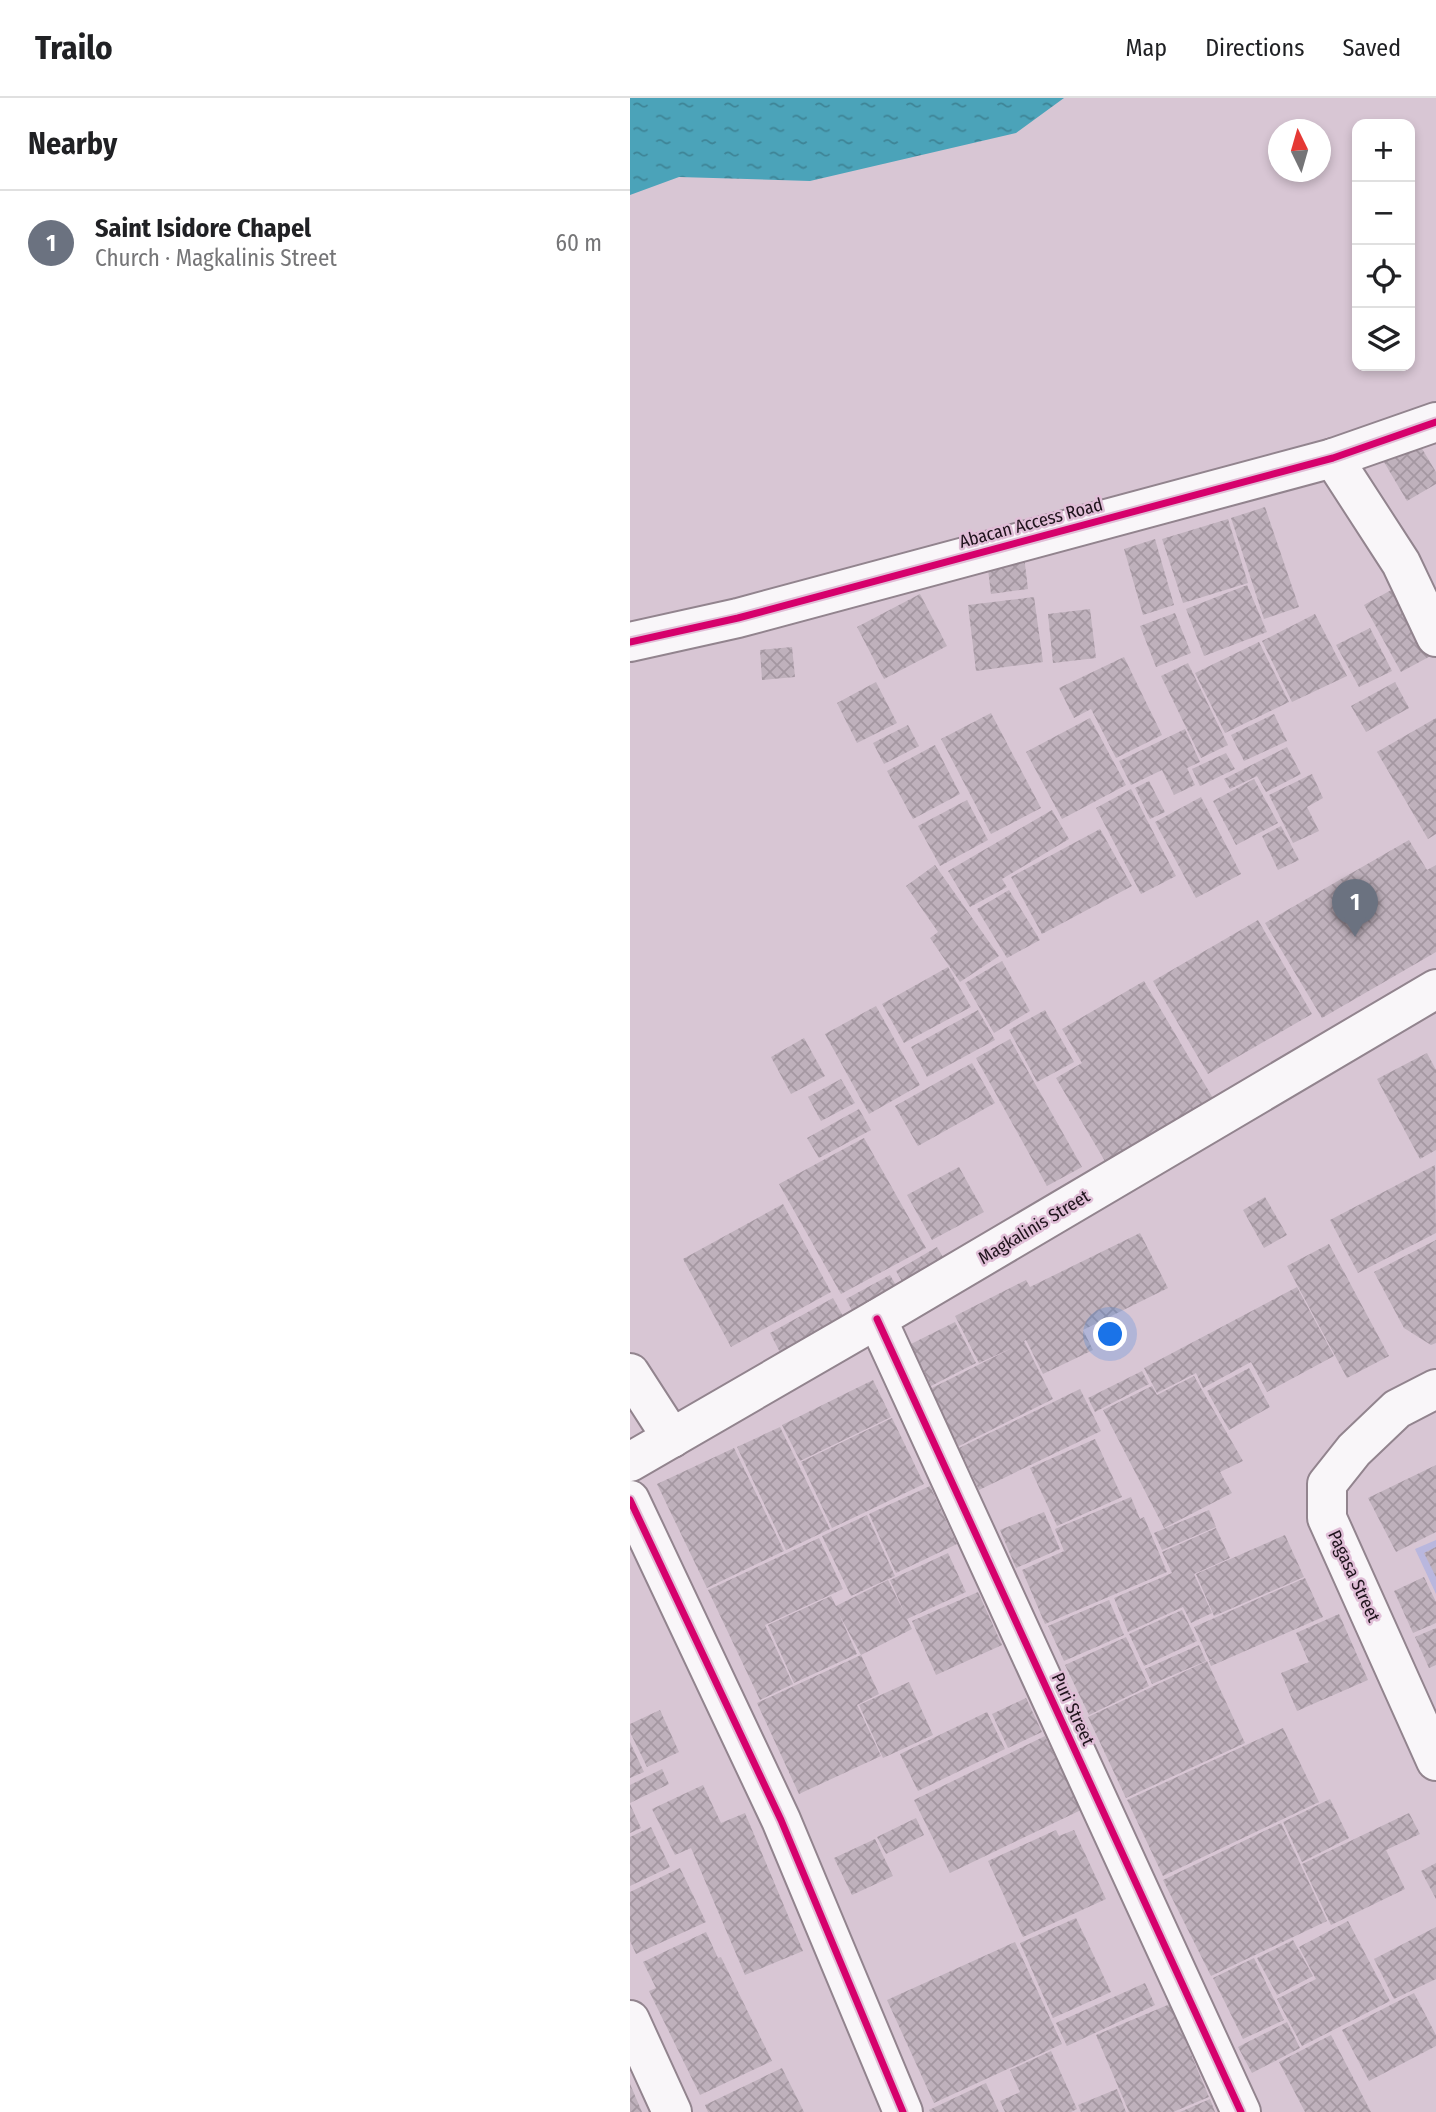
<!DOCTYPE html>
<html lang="en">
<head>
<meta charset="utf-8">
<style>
  body { margin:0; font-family:"Fira Sans Condensed",sans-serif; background:#f6f6f6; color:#202124 }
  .controls { position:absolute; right:21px; top:21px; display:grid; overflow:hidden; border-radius:14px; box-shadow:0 4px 10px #0003 }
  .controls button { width:63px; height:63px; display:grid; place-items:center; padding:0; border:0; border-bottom:2px solid #e0e0e0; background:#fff; color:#202124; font:35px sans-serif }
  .compass { position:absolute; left:638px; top:21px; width:63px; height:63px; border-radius:50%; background:#fff; box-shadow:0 4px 10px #0003; rotate:355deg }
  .you { position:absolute; left:481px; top:1237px; width:24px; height:24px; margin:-18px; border:5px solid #fff; border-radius:50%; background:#1a73e8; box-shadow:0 0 0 10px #1a73e833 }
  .badge { display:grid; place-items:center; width:46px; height:46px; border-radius:50%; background:#60525c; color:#fff; font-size:23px; font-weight:700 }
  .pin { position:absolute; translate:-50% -58px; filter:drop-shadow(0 2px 4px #0008) }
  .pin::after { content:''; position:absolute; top:37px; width:24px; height:21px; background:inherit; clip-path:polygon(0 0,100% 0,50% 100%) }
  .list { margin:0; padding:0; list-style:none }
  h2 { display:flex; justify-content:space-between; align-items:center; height:91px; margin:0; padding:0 28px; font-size:30px }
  h2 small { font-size:23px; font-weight:400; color:#757577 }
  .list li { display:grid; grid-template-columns:46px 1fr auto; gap:21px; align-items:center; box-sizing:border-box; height:105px; padding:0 28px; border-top:2px solid #e0e0e0 }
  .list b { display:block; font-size:26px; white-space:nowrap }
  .list p { margin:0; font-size:23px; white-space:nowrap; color:#757577 }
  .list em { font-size:23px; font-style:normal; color:#757577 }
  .icon { flex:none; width:38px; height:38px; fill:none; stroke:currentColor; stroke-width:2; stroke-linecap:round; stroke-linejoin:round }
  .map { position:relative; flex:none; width:806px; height:2014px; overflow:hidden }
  header { display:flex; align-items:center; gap:42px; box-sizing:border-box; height:98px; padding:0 35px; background:#fff; border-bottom:2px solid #e0e0e0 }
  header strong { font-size:33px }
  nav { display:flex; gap:38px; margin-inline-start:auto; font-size:24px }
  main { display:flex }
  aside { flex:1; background:#fff }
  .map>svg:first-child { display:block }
  .pitch { fill:#b9b7de }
  .water { fill:url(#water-ripples) }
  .building { fill:url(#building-cross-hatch) }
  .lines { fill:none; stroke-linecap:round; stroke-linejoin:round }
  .minor-casing { stroke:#92848e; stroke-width:42 }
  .tertiary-casing { stroke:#92848e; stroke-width:42 }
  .secondary-casing { stroke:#92848e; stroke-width:42 }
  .minor { stroke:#f9f6f9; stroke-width:38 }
  .tertiary { stroke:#f9f6f9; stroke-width:38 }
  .secondary { stroke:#f9f6f9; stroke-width:38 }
  .cycleway-casing { stroke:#e0bed7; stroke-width:11 }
  .cycleway { stroke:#d6006c; stroke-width:7 }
  .labels { text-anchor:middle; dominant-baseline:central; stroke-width:5; stroke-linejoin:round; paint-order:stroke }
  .street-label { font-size:18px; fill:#1f131c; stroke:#e0bed7 }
</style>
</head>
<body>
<header>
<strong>Trailo</strong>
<nav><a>Map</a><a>Directions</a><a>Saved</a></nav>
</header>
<main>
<aside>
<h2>Nearby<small></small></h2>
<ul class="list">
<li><span class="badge" style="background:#6b7280">1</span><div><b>Saint Isidore Chapel</b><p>Church · Magkalinis Street</p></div><em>60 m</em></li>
</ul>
</aside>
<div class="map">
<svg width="806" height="2014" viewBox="0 0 806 2014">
  <defs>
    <pattern id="water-ripples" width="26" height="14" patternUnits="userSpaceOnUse" patternTransform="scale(1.75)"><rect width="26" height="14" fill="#4ba3b9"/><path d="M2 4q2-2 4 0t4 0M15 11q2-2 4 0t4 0" fill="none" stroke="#3e8496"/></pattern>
    <pattern id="building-cross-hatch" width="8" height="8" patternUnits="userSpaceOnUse" patternTransform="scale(1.75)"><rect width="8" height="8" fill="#bfb1bc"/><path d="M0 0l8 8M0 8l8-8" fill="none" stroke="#a497a1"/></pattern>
  </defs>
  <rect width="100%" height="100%" fill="#d8c6d4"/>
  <!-- pitch -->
  <path class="pitch" d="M806,1442V1496L785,1451Z"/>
  <!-- water -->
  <path class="water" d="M0,0H434L386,35L180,83L49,79L0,97Z"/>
  <!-- building -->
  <g class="building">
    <path d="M788,344L806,374V386L777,403L754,364Z"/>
    <path d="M635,409L669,509L634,521L601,420Z"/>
    <path d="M598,421L618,485L553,505L532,441Z"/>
    <path d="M525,441L544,507L513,517L494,451Z"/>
    <path d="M394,458L398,491L361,496L357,463Z"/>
    <path d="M774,485L806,555L771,574L734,507Z"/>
    <path d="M617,487L637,534L574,558L556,511Z"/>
    <path d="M290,496L317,548L254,581L227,529Z"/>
    <path d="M404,499L413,564L346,573L338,507Z"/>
    <path d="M460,511L466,560L423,565L418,516Z"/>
    <path d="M545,515L561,555L526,569L510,528Z"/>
    <path d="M685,516L717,578L662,604L632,543Z"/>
    <path d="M740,530L762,573L729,589L706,547Z"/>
    <path d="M629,544L659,604L595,635L565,575Z"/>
    <path d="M162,549L165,579L132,582L130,552Z"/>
    <path d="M494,559L532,637L486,660L461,611L444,620L429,590Z"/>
    <path d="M558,565L598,647L571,660L531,578Z"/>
    <path d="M246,584L267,625L227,645L207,605Z"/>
    <path d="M765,584L779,610L736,634L721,608Z"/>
    <path d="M361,615L411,710L361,736L311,641Z"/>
    <path d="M644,616L657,643L614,663L601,637Z"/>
    <path d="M460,620L496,687L432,721L396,654Z"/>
    <path d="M806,620V736L798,741L747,654Z"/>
    <path d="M278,627L289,648L254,666L243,645Z"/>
    <path d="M555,631L570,664L557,670L565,687L544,697L532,672L501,687L489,663Z"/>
    <path d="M305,647L330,696L283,721L257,673Z"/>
    <path d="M657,649L671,676L636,694L627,678L600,691L594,681Z"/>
    <path d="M596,655L605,671L570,688L562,671Z"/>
    <path d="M682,676L693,700L677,709L689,733L663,745L639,697Z"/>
    <path d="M624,681L648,725L606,747L583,703Z"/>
    <path d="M519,683L535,714L520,721L505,690Z"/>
    <path d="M501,691L546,778L511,796L466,710Z"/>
    <path d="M571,699L611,776L566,800L525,724Z"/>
    <path d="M337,702L358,742L310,768L288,728Z"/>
    <path d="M422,712L439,741L372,781L377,789L340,809L318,773Z"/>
    <path d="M651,728L669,762L648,772L632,738Z"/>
    <path d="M470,731L502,788L412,836L381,779Z"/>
    <path d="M779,742L797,772L806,767V854L692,920L635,825Z"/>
    <path d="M305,767L369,858L330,884L300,840L308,834L276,788Z"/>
    <path d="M379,792L410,842L377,860L347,811Z"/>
    <path d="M628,822L682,916L578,976L523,883Z"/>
    <path d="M372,863L400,913L364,935L335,885Z"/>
    <path d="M318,869L341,909L274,945L252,906Z"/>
    <path d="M514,883L587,1007L479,1070L426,980L452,965L432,931Z"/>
    <path d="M246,908L290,987L239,1016L195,936Z"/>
    <path d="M348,912L365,942L297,979L281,949Z"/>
    <path d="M415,912L444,964L407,984L379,932Z"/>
    <path d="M174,940L195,978L161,996L141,959Z"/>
    <path d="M380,941L452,1069L417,1088L346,960Z"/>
    <path d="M797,955L806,972V1052L790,1061L747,981Z"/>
    <path d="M342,965L365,1005L288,1048L265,1008Z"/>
    <path d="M211,981L225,1005L191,1023L178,999Z"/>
    <path d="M229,1011L241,1032L189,1060L177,1040Z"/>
    <path d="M234,1040L296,1150L211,1196L149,1086Z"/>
    <path d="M805,1067L806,1135L728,1175L700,1122Z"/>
    <path d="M329,1069L354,1114L302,1142L277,1097Z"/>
    <path d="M635,1099L657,1137L634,1150L613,1112Z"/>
    <path d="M153,1106L201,1194L101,1249L53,1161Z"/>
    <path d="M510,1135L538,1190L453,1232L463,1252L413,1276L396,1242L394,1243L423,1301L325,1350L296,1293L384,1249L349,1265L325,1218L396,1182L400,1189Z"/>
    <path d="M806,1142V1245L801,1247L774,1230L744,1174Z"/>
    <path d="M699,1146L759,1258L717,1280L657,1168Z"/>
    <path d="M307,1149L319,1169L277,1192L266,1173Z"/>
    <path d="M260,1177L271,1196L226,1220L216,1201Z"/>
    <path d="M667,1189L704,1258L637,1294L621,1264L573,1290L566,1275L527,1295L514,1270Z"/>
    <path d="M203,1200L219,1229L155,1264L140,1235Z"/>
    <path d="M325,1224L346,1265L301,1288L281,1246Z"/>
    <path d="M619,1270L640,1309L599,1332L577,1293Z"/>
    <path d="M512,1273L519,1286L465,1314L458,1300Z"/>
    <path d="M564,1278L613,1363L590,1374L602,1395L534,1430L473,1312L522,1288L527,1297Z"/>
    <path d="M243,1282L261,1319L170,1363L152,1327Z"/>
    <path d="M450,1291L471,1333L349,1392L329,1350Z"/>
    <path d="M262,1320L294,1386L202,1430L171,1364Z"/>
    <path d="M150,1329L200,1431L156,1452L107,1349Z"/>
    <path d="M465,1341L492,1399L427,1428L400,1370Z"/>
    <path d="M104,1350L154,1453L77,1490L27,1386Z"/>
    <path d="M806,1367V1434L766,1454L738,1400Z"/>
    <path d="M300,1388L327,1446L266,1475L239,1416Z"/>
    <path d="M501,1399L510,1421L514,1419L537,1474L415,1526L392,1472L434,1453L425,1431Z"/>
    <path d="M579,1412L586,1429L532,1452L524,1435Z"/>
    <path d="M414,1414L430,1451L386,1470L370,1432Z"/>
    <path d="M237,1417L265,1478L221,1498L192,1438Z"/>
    <path d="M586,1430L600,1460L564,1476L582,1515L561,1525L553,1509L498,1534L484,1500L542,1475L532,1454Z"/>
    <path d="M655,1437L674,1479L584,1518L566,1476Z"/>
    <path d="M189,1440L213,1491L135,1527L163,1586L130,1602L78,1492Z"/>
    <path d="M806,1449V1479L794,1455Z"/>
    <path d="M318,1455L336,1494L277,1521L282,1531L231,1557L209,1516L227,1556L164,1585L138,1527L201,1498L206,1508L258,1482L275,1516L260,1482Z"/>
    <path d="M794,1479L806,1504V1525L783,1535L764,1493Z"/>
    <path d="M675,1480L693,1519L581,1568L579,1563L584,1560L579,1562L564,1529Z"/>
    <path d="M348,1494L372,1547L306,1577L282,1523Z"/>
    <path d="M479,1502L494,1537L434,1563L418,1528Z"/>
    <path d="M552,1512L567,1543L514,1568L499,1536Z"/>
    <path d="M709,1516L738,1582L667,1613L651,1575L679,1564L666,1535Z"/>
    <path d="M806,1530V1567L799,1570L785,1539Z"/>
    <path d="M496,1539L519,1588L459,1617L435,1567Z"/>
    <path d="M569,1547L576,1563L522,1586L515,1571Z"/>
    <path d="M231,1557L249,1596L227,1607L251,1658L169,1696L127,1605Z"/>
    <path d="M577,1563L615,1645L496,1700L458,1619Z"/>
    <path d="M279,1584L303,1637L253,1660L229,1607Z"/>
    <path d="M396,1600L412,1634L378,1650L362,1616Z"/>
    <path d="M30,1612L49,1654L17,1669L0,1634V1626Z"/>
    <path d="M357,1614L375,1651L288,1693L270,1656Z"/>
    <path d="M653,1630L689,1704L533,1778L497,1702Z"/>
    <path d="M415,1638L451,1712L320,1775L284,1702Z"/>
    <path d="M0,1644L14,1674L0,1680Z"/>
    <path d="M32,1671L39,1686L0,1705V1687Z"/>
    <path d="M73,1687L91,1725L115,1715L173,1853L115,1877L61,1750L45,1757L22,1711Z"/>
    <path d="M700,1701L719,1740L672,1764L653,1724Z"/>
    <path d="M0,1706L11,1730L0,1735Z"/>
    <path d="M779,1715L790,1736L756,1752L775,1791L701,1827L672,1766Z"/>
    <path d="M286,1720L294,1737L256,1756L247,1739Z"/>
    <path d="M651,1725L697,1823L581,1878L533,1782Z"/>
    <path d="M21,1729L40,1769L0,1788V1739Z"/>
    <path d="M426,1732L429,1738L444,1732L476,1801L393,1839L358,1763Z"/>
    <path d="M245,1741L263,1778L222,1797L204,1760Z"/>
    <path d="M806,1765V1801L791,1773Z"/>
    <path d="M50,1770L76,1824L6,1856L0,1843V1794Z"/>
    <path d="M446,1820L481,1894L423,1920L390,1845Z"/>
    <path d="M718,1823L760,1903L672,1948L647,1901L686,1881L669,1849Z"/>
    <path d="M806,1829V1881L764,1901L744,1861Z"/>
    <path d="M76,1834L88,1860L91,1859L142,1963L70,1997L19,1893L26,1890L13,1864Z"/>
    <path d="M663,1842L683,1878L647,1897L627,1860Z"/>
    <path d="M385,1844L432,1946L304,2005L257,1902Z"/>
    <path d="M624,1860L654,1922L613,1941L583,1880Z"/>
    <path d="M515,1885L525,1907L437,1948L426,1925Z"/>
    <path d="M784,1895L806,1937V1948L739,1983L712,1932Z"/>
    <path d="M540,1906L579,1999L543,2014H499L466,1937Z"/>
    <path d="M657,1924L670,1950L622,1975L608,1949Z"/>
    <path d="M701,1937L741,2014H675L649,1964Z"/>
    <path d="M421,1953L447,2011L441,2014H375L370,2003L390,1994L380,1972Z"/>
    <path d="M152,1970L174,2014H78L75,2007Z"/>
    <path d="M356,1985L369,2014H300L299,2012Z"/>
    <path d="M0,1986L12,2014H0Z"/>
    <path d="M487,1991L496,2014H451L448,2007Z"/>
    <path d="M580,2001L585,2014H550Z"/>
  </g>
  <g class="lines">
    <!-- minor casing -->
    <g class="minor-casing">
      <g id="minor">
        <path d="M247,1221L611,2014"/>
        <path d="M0,1275L42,1340"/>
        <path d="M806,1291L767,1311L724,1352L697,1386V1420L806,1663"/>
        <path d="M0,1402L151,1722L273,2014"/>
        <path d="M0,1922L42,2014"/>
      </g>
    </g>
    <!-- tertiary casing -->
    <g class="tertiary-casing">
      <g id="tertiary">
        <path d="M703,360L771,465L806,539"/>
        <path d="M0,544L108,520L703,360L806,324"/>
      </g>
    </g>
    <!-- secondary casing -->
    <g class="secondary-casing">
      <path id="secondary" d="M0,1364L247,1221L806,891"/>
    </g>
    <!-- minor -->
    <use href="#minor" class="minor"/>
    <!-- tertiary -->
    <use href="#tertiary" class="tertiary"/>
    <!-- secondary -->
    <use href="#secondary" class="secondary"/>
    <!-- cycleway casing -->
    <g class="cycleway-casing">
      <g id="cycleway">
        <path d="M0,544L108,520L703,360L806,324"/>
        <path d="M247,1221L611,2014"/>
        <path d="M0,1402L151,1722L273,2014"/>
      </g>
    </g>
    <!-- cycleway -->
    <use href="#cycleway" class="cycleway"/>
  </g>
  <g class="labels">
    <!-- street labels -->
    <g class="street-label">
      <text transform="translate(401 425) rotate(-15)">Abacan Access Road</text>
      <text transform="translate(404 1129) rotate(-31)">Magkalinis Street</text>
      <text transform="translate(724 1478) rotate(65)">Pagasa Street</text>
      <text transform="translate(443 1611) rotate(65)">Puri Street</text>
    </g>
  </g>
</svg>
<div class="controls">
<button>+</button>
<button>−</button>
<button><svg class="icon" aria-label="locate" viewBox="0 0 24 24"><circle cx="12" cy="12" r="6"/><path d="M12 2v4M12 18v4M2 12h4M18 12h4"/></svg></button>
<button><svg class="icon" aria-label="layers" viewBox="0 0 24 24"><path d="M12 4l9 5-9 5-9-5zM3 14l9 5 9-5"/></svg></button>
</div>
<svg class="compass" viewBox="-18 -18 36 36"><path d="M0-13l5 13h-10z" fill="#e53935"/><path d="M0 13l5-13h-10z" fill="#757577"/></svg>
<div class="you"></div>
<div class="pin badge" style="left:725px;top:839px;background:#6b7280">1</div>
</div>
</main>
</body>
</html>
